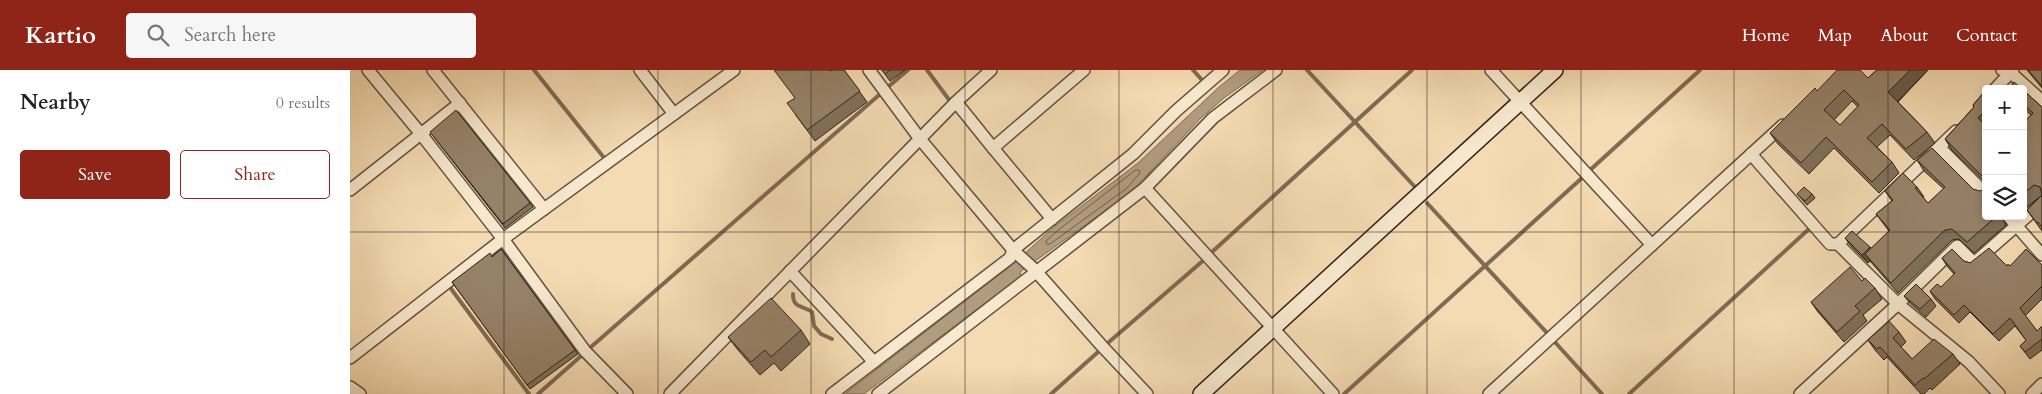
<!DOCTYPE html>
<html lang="en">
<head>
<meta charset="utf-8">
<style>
  body { margin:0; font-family:Cardo,serif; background:#f6f6f6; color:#222 }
  .controls { position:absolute; right:15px; top:15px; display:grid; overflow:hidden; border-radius:5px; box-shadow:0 2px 8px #0003 }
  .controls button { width:45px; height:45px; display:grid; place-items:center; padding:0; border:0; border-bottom:1px solid #e0e0e0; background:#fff; color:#222; font:25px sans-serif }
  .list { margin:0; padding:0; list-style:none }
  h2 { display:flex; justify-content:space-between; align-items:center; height:65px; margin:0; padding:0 20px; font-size:21px }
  h2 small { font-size:16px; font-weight:400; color:#767676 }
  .actions { display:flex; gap:10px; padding:15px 20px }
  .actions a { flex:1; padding:11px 0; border:1px solid #8f2418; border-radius:5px; text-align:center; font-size:18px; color:#8f2418 }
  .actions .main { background:#8f2418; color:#fff }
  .icon { flex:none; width:28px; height:28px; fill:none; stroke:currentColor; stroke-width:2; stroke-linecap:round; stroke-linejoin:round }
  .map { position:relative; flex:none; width:1692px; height:324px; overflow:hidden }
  header { display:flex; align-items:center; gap:30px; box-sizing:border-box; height:70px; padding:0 25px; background:#8f2418; color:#fff }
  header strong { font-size:24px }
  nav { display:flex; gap:28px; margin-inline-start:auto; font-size:18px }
  .search { width:350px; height:45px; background:#f6f6f6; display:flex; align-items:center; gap:12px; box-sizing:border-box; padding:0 18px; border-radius:5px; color:#767676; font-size:19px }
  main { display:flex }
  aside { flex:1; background:#fff }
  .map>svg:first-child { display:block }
  .water { fill:#b29c7e; stroke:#7e6b55 }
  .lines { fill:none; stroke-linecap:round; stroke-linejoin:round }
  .shore { stroke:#715e4b; stroke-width:1 }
  .stream { stroke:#7e6b55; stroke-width:4 }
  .street-casing { stroke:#61503f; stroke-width:14 }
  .secondary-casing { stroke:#302118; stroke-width:18 }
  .street { stroke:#f8e8ce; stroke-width:11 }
  .secondary { stroke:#f8e8ce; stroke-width:15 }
  .wall { fill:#81705a; stroke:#302118; fill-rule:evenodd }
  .shaded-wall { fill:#695b4a; stroke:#302118 }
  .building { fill:#968269; stroke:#302118; fill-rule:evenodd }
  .grid { fill:none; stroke:#302118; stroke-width:1; stroke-opacity:0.55 }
</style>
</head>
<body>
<header>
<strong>Kartio</strong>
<div class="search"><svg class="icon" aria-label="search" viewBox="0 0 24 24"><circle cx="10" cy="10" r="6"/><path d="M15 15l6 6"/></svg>Search here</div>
<nav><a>Home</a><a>Map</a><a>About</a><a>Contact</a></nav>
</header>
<main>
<aside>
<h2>Nearby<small>0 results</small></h2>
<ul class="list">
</ul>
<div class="actions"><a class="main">Save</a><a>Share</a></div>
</aside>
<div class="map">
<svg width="1692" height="324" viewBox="0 0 1692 324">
  <rect width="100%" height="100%" fill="#f5dbb3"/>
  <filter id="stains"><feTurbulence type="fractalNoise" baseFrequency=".004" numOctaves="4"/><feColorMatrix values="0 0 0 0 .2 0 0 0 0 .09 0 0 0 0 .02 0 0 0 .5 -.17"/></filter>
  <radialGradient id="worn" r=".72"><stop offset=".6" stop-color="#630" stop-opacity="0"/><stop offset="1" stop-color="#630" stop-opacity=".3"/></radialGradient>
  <!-- water -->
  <path class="water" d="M890,0H913L874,28L851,48L781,122L670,202L671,206L514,324H495L663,194L704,157L788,93L869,17Z"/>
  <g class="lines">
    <!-- shore -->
    <path class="shore" d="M786,100H789L790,103L777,118L700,174H697L696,171L707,161Z"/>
    <!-- stream -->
    <g class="stream">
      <path d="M184,0L255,89"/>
      <path d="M577,0L600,31"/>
      <path d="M843,0L852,10"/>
      <path d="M957,0L1065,117"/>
      <path d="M539,16L558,0"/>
      <path d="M1239,101L1350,0"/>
      <path d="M1077,133L1198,264"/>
      <path d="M862,182L1062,0"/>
      <path d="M99,216L179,324"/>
      <path d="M443,224C443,239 453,235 462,242L464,256L471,264L482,269"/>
      <path d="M1203,270L1252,324"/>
      <path d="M759,272L855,189"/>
      <path d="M241,277L529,25"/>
      <path d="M188,324L231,286"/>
      <path d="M701,324L748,282"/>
      <path d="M994,324L1233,107"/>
      <path d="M1279,324L1460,158"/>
    </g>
    <!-- street casing -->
    <g class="street-casing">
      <g id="street">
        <path d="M18,0L71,64L153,169L235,281L277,324"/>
        <path d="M83,0L194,139"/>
        <path d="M290,0L324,44"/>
        <path d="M519,0L570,69L663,180L684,199L751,275L797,324"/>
        <path d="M926,0L863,48L795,118L983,324"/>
        <path d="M1141,0L1302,175"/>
        <path d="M1652,0L1660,2L1692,31"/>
        <path d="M1645,19L1663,0"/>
        <path d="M606,32L641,0"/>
        <path d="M1606,61L1488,174L1548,234L1619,292L1649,324"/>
        <path d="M1590,78L1636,124"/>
        <path d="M1401,84L1480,174H1488"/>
        <path d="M0,120L110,33"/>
        <path d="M1658,146L1692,185"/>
        <path d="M702,149L643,78L734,0"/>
        <path d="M440,201L524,292"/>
        <path d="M0,288L153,169L384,0"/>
        <path d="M0,317L10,324"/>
        <path d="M320,324L606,32L643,78"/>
        <path d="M482,324L660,188L663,180L783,84L826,41L873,0"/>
        <path d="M528,324L795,118"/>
        <path d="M1139,324L1433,55"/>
        <path d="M1450,324L1548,234L1607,176L1624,193L1692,133"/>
        <path d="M1682,324L1692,314"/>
      </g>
    </g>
    <!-- secondary casing -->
    <g class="secondary-casing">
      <path id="secondary" d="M851,324L1205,0"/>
    </g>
    <!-- street -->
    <use href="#street" class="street"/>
    <!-- secondary -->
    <use href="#secondary" class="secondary"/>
  </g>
  <!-- wall -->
  <g class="wall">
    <path d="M494,0L517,32L465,71L445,44L480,1Z"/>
    <path d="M532,0H555L540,11Z"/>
    <path d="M1527,0H1578L1548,32L1577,62L1585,73L1564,90L1540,65L1527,77L1542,92L1549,103L1529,123L1484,78L1459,104L1428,74L1420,63L1467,21L1518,8ZM1502,31L1508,37L1490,55L1484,50Z"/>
    <path d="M1677,0H1692V18Z"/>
    <path d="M1636,20V113L1602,80L1595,69L1624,37L1623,35Z"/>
    <path d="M1673,20L1692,37V161L1677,140L1691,126L1673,140V53L1681,45L1673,38Z"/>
    <path d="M83,66L180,133L183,137L155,158Z"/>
    <path d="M1567,90L1636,146H1651L1656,155L1624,183L1609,169L1602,170L1548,223L1520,191L1518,193L1501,176L1495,168L1521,179L1539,161L1526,144L1542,131L1535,121L1567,117L1574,127L1573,128L1578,133L1594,119L1574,101Z"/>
    <path d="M1447,124H1462L1465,128L1457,135Z"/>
    <path d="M151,179L228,284L180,319L102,212L142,187Z"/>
    <path d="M1592,188L1614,191L1620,193L1657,196L1692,195V229L1675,246L1687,261L1692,256V280L1680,289L1670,276L1676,270L1665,256L1649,271L1620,242L1609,253L1585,229L1580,221L1591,217L1604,204L1597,196Z"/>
    <path d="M1525,218L1532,229L1513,245L1517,251L1494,272L1468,242L1461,232Z"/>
    <path d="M1554,226L1581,229L1586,236L1576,247L1560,233Z"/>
    <path d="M451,260L460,274L431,301L424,293L410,305L388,280L378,267Z"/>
    <path d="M1549,262L1556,272L1551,277L1562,289L1603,284L1610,294L1582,320L1580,318L1574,324H1571L1537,287L1534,290L1525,280L1518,270Z"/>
  </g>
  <!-- shaded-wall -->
  <g class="shaded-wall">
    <path d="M1560,0H1578L1546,33L1538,22Z"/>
    <path d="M1636,40V59L1628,48Z"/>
    <path d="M1520,177L1525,185L1515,184L1520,191L1518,193L1512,185Z"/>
  </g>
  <!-- building -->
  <g class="building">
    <path d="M424,0H480V1L482,0H494L510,21L457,60L437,33L445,28Z"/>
    <path d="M532,0H540L535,4Z"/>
    <path d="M1487,0H1510L1518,8L1527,0H1560L1538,22L1577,62L1556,79L1532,54L1517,68L1542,92L1522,112L1476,67L1451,93L1420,63L1465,18L1467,21ZM1494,20L1509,35L1490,55L1474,40Z"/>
    <path d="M1678,0H1692V16Z"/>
    <path d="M1664,12L1672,19H1659Z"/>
    <path d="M1641,15L1645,19H1637L1639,16Z"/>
    <path d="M1636,20V40L1628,48L1636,55V112L1634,108L1595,69L1624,37L1623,35Z"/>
    <path d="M1673,20L1692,37V157L1688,152L1687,153L1677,140L1692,125L1690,117L1684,115L1673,124V53L1683,43L1673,34Z"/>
    <path d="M106,40L180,133L153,154L80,62Z"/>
    <path d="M1582,78L1623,119L1630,121L1634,119L1636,114V146H1647L1617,172L1602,159L1595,160L1541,213L1515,184L1540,160L1526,144L1543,130L1535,121L1553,103L1567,117L1565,118L1578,133L1595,117L1567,90Z"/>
    <path d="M1454,117L1462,124L1455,131L1447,124Z"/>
    <path d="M1502,161L1520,177L1512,185L1495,168Z"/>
    <path d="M1639,178L1657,196L1658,194L1660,196L1676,179L1692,195V216L1670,238L1687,261L1692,256V269L1675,282L1670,276L1676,270L1660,248L1643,264L1614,235L1604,245L1580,221L1587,214L1591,217L1605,203L1592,188L1602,179L1614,191L1620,193Z"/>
    <path d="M151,179L225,280L177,315L102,212L140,183L142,187Z"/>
    <path d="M1500,197L1512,211L1515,208L1525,218L1505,236L1510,241L1487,262L1461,232Z"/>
    <path d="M1566,214L1581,229L1570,239L1554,226Z"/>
    <path d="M421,228L451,260L421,287L415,280L401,292L378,267Z"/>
    <path d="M1539,251L1549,262L1543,268L1562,289L1584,269L1603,284L1574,309L1573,308L1565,315L1530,277L1527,279L1518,270Z"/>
  </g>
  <!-- grid -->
  <path class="grid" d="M154,0V324M308,0V324M461,0V324M615,0V324M769,0V324M923,0V324M1077,0V324M1231,0V324M1384,0V324M1538,0V324M0,162H1692"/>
  <rect width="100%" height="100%" filter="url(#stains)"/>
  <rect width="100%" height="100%" fill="url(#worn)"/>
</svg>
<div class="controls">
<button>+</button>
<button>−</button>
<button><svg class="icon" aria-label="layers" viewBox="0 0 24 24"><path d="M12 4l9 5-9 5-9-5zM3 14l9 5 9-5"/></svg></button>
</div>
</div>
</main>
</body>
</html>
